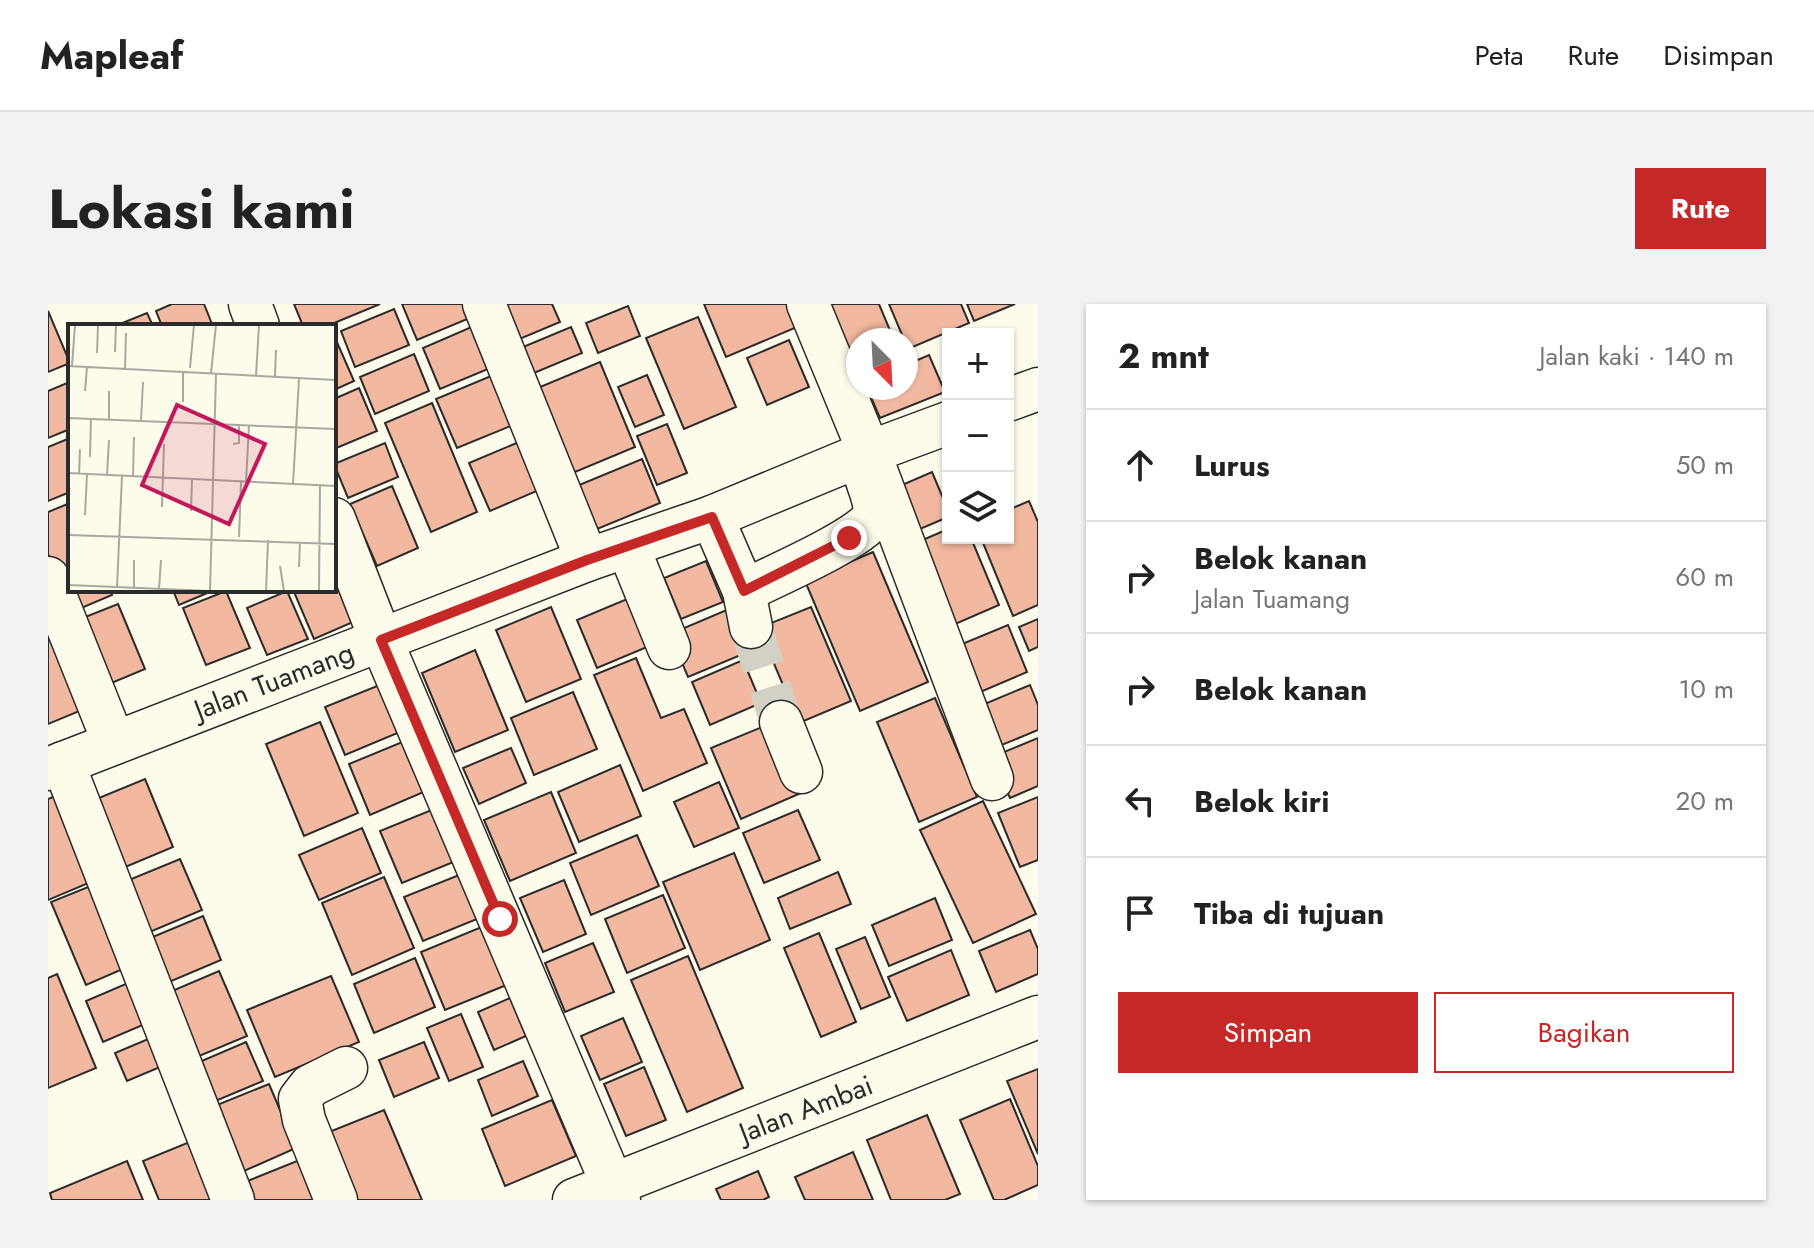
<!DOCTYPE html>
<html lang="id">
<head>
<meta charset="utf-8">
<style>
  body { margin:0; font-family:Jost,sans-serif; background:#f2f2f2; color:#222 }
  .controls { position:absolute; right:24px; top:24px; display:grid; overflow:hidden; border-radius:0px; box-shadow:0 2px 6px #0004 }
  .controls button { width:72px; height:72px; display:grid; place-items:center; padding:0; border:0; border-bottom:2px solid #e0e0e0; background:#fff; color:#222; font:40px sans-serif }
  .compass { position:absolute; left:798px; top:24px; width:72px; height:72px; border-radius:50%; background:#fff; box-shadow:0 2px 6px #0004; rotate:156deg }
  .stop { position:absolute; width:24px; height:24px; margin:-18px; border:6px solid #c62828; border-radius:50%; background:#fff }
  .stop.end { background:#c62828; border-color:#fff; box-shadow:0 2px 8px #0008 }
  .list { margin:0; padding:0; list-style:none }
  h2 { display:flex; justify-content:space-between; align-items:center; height:104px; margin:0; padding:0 32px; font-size:34px }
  h2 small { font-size:26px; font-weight:400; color:#767676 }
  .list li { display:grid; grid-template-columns:52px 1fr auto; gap:24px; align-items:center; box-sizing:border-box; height:112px; padding:0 32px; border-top:2px solid #e0e0e0 }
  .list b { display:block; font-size:30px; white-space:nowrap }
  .list p { margin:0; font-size:26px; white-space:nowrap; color:#767676 }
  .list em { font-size:26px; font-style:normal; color:#767676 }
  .actions { display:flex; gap:16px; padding:24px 32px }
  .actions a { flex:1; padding:18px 0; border:2px solid #c62828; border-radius:0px; text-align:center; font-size:28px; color:#c62828 }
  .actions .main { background:#c62828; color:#fff }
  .icon { flex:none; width:44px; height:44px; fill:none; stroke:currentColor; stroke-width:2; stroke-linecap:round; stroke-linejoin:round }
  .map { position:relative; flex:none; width:990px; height:896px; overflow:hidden; border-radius:0px }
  header { display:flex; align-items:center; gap:48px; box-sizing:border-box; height:112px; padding:0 40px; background:#fff; border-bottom:2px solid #e0e0e0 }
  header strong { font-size:38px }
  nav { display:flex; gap:44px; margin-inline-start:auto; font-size:28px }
  .intro { display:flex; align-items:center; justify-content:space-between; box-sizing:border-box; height:192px; padding:0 48px }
  h1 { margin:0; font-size:56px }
  .button { padding:20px 36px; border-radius:0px; background:#c62828; color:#fff; font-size:28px; font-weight:700 }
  main { display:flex; gap:48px; padding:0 48px }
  aside { flex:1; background:#fff; border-radius:0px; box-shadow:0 2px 6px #0004 }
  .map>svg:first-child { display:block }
  .building { fill:#f2b8a0; stroke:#2b2b2b; stroke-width:2 }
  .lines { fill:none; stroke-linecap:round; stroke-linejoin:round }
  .minor-tunnel { stroke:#d3d1c4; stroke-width:42; stroke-dasharray:42 21; stroke-linecap:butt }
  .minor-casing { stroke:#2b2b2b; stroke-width:45 }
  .minor { stroke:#fdfbea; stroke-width:42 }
  .route { stroke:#c62828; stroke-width:10 }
  .labels { text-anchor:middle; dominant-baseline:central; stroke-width:6; stroke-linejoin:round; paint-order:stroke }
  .street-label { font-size:28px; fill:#2b2b2b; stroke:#fdfbea }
  .inset-road { fill:none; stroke:#a9a89e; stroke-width:2 }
  .view { fill:#c2185b; fill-opacity:0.15; stroke:#c2185b; stroke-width:4 }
  .inset-edge { fill:none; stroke:#2b2b2b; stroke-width:4 }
</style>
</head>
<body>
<header>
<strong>Mapleaf</strong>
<nav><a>Peta</a><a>Rute</a><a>Disimpan</a></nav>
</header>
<div class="intro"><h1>Lokasi kami</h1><a class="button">Rute</a></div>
<main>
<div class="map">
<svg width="990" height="896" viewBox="0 0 990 896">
  <rect width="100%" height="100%" fill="#fdfbea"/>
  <!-- building -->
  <g class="building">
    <path d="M124,0H156L164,20L114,22L108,7Z"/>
    <path d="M246,0H332L279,22H255Z"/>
    <path d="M354,0H425L429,11L369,36Z"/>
    <path d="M446,0H504L512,18L462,39Z"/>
    <path d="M656,0H739L749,23L678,53Z"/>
    <path d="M767,0H831L846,36H810V69Z"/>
    <path d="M841,0H913L921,19L860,45Z"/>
    <path d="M919,0H967L926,17Z"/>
    <path d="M580,2L592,32L550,49L538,19Z"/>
    <path d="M346,5L361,41L307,63L293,27Z"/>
    <path d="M0,7L22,59L0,68Z"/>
    <path d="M99,9L105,22H67Z"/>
    <path d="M650,13L688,103L636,125L598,34Z"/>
    <path d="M435,18L452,60L392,85L375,44Z"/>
    <path d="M523,23L534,49L474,74L463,48Z"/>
    <path d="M288,36L306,77L286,86V37Z"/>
    <path d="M741,36L761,83L719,101L699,54Z"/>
    <path d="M366,50L381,87L327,110L312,73Z"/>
    <path d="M881,51L897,88L832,114L819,84H858V61Z"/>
    <path d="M552,58L587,143L515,173L480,88Z"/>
    <path d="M450,69L470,119L409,144L388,95Z"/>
    <path d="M599,71L616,111L587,123L570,83Z"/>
    <path d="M19,79L22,86V125L0,134V87Z"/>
    <path d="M311,84L329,127L286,145V95Z"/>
    <path d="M384,99L429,208L383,228L337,119Z"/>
    <path d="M619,120L639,169L609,181L589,132Z"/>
    <path d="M22,134V188L0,197V143Z"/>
    <path d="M478,135L498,183L442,207L421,159Z"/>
    <path d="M337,139L350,173L300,194L286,160Z"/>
    <path d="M594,155L612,199L537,230L519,186Z"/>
    <path d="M884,168L900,206V213L858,231L840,187Z"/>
    <path d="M344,182L370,244L329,262L302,200Z"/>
    <path d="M981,197L990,218V301L965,312L933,234H960V206Z"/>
    <path d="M22,199V286H62L64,291L24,308L0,250V208Z"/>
    <path d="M900,225V234H923L951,301L898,324L863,241Z"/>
    <path d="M825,248L880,378L812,407L757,277Z"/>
    <path d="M658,257L675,298L633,315L616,274Z"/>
    <path d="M286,272L305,318L266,335L246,288L286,286Z"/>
    <path d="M125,286H164V287L131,301Z"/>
    <path d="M178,287L202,344L158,361L135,304Z"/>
    <path d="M239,287L260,335L219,351L199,304Z"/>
    <path d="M591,290L611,338L549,364L529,316Z"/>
    <path d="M70,300L97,365L54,383L27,317Z"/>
    <path d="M503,303L533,375L478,398L448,326Z"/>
    <path d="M763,303L803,397L751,419L711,324Z"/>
    <path d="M681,305L700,348L640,373L622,330Z"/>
    <path d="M990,315V343L981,347L971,323Z"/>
    <path d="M960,321L979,368L923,392L902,345Z"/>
    <path d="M15,329L46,401L0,420V335Z"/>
    <path d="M427,346L460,426L407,448L374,369Z"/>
    <path d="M588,354L613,414L636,405L659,459L595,487L546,371Z"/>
    <path d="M695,356L713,399L662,421L644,378Z"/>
    <path d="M339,378L359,425L297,451L277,403Z"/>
    <path d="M982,381L990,401V426L944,445L927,404Z"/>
    <path d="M525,388L549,445L486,471L463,414Z"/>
    <path d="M887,394L929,493L871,518L829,418Z"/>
    <path d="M272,418L310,509L256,532L218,440Z"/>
    <path d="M724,419L753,489L693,515L663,444Z"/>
    <path d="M364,434L385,484L322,511L301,460Z"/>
    <path d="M990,434V482L962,494L944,453Z"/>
    <path d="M463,444L478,479L431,500L415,464Z"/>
    <path d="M572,461L593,512L531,538L510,488Z"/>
    <path d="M97,475L125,543L75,564L46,496Z"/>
    <path d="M671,478L691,524L646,543L626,498Z"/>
    <path d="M503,488L528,549L462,577L436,516Z"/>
    <path d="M14,489L50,575L0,596V495Z"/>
    <path d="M990,493V556L972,563L950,509Z"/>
    <path d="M935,497L988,610L925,639L872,526Z"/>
    <path d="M386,505L408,557L354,579L332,527Z"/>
    <path d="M750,506L772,556L716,579L695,529Z"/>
    <path d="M314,524L333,569L271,596L251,551Z"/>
    <path d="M589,531L611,582L543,611L522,559Z"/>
    <path d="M686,549L722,636L652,666L615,578Z"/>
    <path d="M132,555L154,606L97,630L76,578Z"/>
    <path d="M790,568L803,600L742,625L730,594Z"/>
    <path d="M416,569L434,613L375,637L356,593Z"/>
    <path d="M336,573L366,644L304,671L274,599Z"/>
    <path d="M516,576L538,630L495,648L472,594Z"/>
    <path d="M50,579L84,661L38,681L3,598Z"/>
    <path d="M615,591L637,644L579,669L557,615Z"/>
    <path d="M887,594L904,636L841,662L824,621Z"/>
    <path d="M155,612L173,656L114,681L95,637Z"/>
    <path d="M436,622L461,680L397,706L373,648Z"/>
    <path d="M982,626L990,645V670L948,688L931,647Z"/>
    <path d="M771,629L808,718L773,733L736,644Z"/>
    <path d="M817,633L842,693L813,705L788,645Z"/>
    <path d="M545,639L566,688L517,708L497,659Z"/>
    <path d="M903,646L921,691L859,717L840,673Z"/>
    <path d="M640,652L695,784L639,808L583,676Z"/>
    <path d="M367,654L387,703L326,729L306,680Z"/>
    <path d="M171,667L199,732L144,755L117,690Z"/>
    <path d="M9,670L48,764L0,784V674Z"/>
    <path d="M283,672L311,738L227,773L199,706Z"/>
    <path d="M87,676L104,717L55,738L38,697Z"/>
    <path d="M462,694L478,732L446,746L430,708Z"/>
    <path d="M413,710L435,763L401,777L379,724Z"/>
    <path d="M575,714L594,758L552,776L533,732Z"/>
    <path d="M112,730L124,758L79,777L67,749Z"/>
    <path d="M198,738L215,777L158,801L142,762Z"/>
    <path d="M376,738L391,774L346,793L331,756Z"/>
    <path d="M475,757L490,792L444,812L430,776Z"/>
    <path d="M596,763L618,816L578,832L556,780Z"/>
    <path d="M990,765V850L959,777Z"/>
    <path d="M221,780L248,844L196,867L169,801Z"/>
    <path d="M962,795L990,862V881L956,896H946L912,816Z"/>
    <path d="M504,796L528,852L457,882L434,825Z"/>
    <path d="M336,806L374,896H303L276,830Z"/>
    <path d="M879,811L912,890L897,896H843L819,836Z"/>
    <path d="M144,837L169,896H111L95,857Z"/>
    <path d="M805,848L825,896H757L747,873Z"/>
    <path d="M254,855L271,896H199L192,880Z"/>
    <path d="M79,857L95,896H4L2,889Z"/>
    <path d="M710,867L721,893L715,896H673L668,885Z"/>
  </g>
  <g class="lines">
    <!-- minor-tunnel -->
    <path class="minor-tunnel" d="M703,323L733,418"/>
    <!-- minor casing -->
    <g class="minor-casing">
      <g id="minor">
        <path d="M202,0L210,22"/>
        <path d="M436,0L539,256"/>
        <path d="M760,0L821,148L944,475"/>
        <path d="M960,96L990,85"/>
        <path d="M664,213L696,287L703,323"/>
        <path d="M286,215L333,336L571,896"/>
        <path d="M580,243L621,344"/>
        <path d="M0,274L66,439"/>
        <path d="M696,287C720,275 817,233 825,213C830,201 820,182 817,170"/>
        <path d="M733,418L753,468"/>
        <path d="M15,459L185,896"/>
        <path d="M0,465L539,256L664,213L811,152L900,119"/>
        <path d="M288,896L256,816L252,795L262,782L298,764"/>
        <path d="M526,896L990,713"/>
      </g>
    </g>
    <!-- minor -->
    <use href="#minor" class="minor"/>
  </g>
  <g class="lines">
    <!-- route -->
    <path class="route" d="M452,615L333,336L539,256L664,213L696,287L801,234"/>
  </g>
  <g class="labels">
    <!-- street labels -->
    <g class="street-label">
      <text transform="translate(226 377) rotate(-21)">Jalan Tuamang</text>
      <text transform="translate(758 805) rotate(-21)">Jalan Ambai</text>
    </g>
  </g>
  <!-- overview -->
  <g transform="translate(20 20)">
    <rect width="268" height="268" fill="#fdfbea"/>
    <path class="inset-road" d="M47,28L48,1M29,29L30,1M0,42L268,56M4,42L7,1M122,44L126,1M57,45L58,9M143,49L148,1M188,52L191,1M207,52L208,26M17,67L19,43M115,78V48M0,94L268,105M41,95V67M73,96L75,58M165,120L171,119V100M22,133L23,94M0,149L268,162M11,150L12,125M39,151L41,116M65,152L66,113M178,158L181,101M225,160L231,55M94,183L96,120M123,187L124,156M17,191L19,150M0,211L268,220M171,213L173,158M212,242L216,267M231,243L232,218M0,261L142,267M49,263L54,152M66,264V236M91,265L93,236M142,267L148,50M198,267L200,216M251,267L252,162"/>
    <path class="view" d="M109,81L197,120L161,200L74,161Z"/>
    <rect width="268" height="268" class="inset-edge"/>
  </g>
</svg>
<div class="controls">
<button>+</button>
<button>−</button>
<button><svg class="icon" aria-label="layers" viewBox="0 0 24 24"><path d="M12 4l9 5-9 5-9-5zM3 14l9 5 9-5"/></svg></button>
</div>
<svg class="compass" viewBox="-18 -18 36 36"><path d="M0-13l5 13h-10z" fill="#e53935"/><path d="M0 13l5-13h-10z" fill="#767676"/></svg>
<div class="stop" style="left:452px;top:615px"></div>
<div class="stop end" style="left:801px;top:234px"></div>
</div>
<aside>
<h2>2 mnt<small>Jalan kaki · 140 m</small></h2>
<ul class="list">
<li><svg class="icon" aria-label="ahead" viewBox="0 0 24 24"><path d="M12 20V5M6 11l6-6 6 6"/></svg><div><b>Lurus</b></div><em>50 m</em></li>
<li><svg class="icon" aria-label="right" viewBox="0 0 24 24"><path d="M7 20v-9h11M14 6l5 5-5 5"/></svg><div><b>Belok kanan</b><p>Jalan Tuamang</p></div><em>60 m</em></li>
<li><svg class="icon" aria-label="right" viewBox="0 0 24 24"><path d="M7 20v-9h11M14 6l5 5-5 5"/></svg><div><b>Belok kanan</b></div><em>10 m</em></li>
<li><svg class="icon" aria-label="left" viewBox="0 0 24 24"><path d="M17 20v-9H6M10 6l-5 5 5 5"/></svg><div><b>Belok kiri</b></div><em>20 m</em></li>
<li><svg class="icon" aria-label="arrive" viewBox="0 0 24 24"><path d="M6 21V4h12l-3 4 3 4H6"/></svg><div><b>Tiba di tujuan</b></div></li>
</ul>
<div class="actions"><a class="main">Simpan</a><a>Bagikan</a></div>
</aside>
</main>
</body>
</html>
